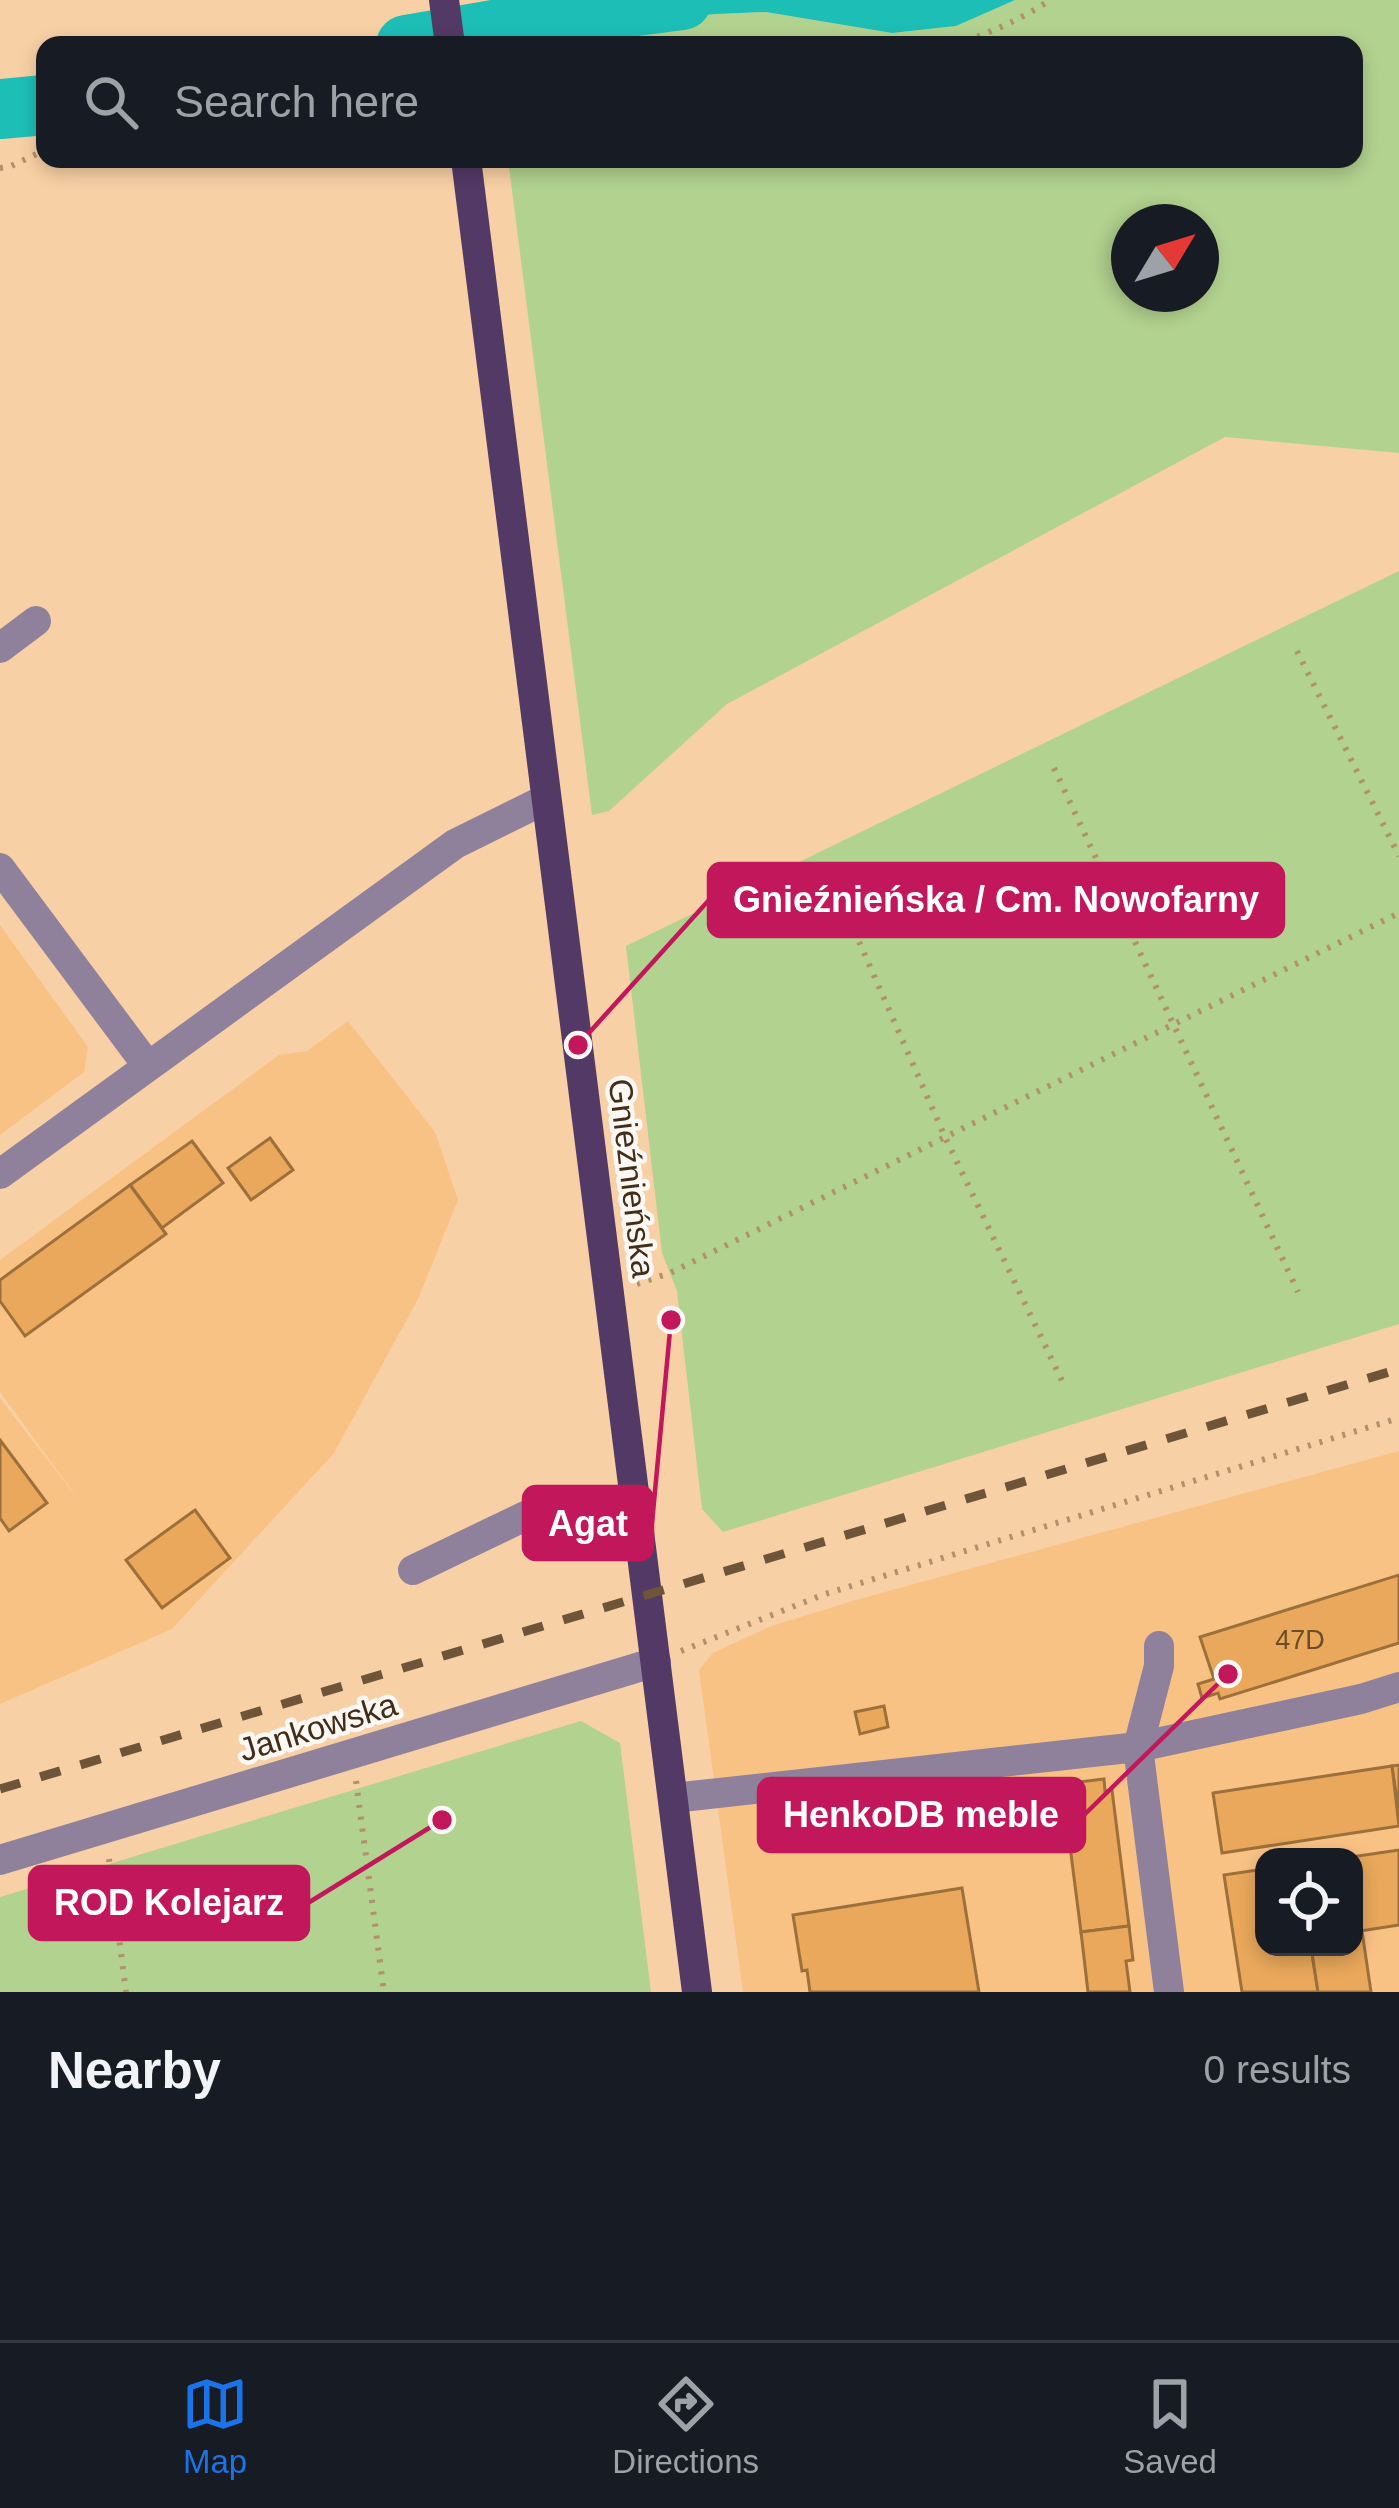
<!DOCTYPE html>
<html lang="en">
<head>
<meta charset="utf-8">
<style>
  body { margin:0; font-family:Arial,sans-serif; background:#242831; color:#f1f3f6 }
  .controls { position:absolute; right:36px; bottom:36px; display:grid; overflow:hidden; border-radius:24px; box-shadow:0 6px 18px #0003 }
  .controls button { width:108px; height:108px; display:grid; place-items:center; padding:0; border:0; border-bottom:3px solid #363941; background:#171b24; color:#f1f3f6; font:60px sans-serif }
  .compass { position:absolute; left:1111px; top:204px; width:108px; height:108px; border-radius:50%; background:#171b24; box-shadow:0 6px 18px #0003; rotate:52deg }
  .list { margin:0; padding:0; list-style:none }
  h2 { display:flex; justify-content:space-between; align-items:center; height:156px; margin:0; padding:0 48px; font-size:51px }
  h2 small { font-size:39px; font-weight:400; color:#9ea1a6 }
  .icon { flex:none; width:66px; height:66px; fill:none; stroke:currentColor; stroke-width:2; stroke-linecap:round; stroke-linejoin:round }
  .map { position:relative; flex:none; width:1399px; height:1992px; overflow:hidden }
  .search { position:absolute; background:#171b24; box-shadow:0 6px 18px #0003; left:36px; right:36px; top:36px; height:132px; display:flex; align-items:center; gap:30px; box-sizing:border-box; padding:0 42px; border-radius:24px; color:#9ea1a6; font-size:45px }
  .sheet { height:348px; background:#171b24 }
  nav { display:flex; justify-content:space-around; align-items:center; box-sizing:border-box; height:168px; border-top:3px solid #363941; background:#171b24; font-size:33px; color:#9ea1a6 }
  nav a { display:grid; justify-items:center; gap:6px }
  nav .on { color:#1a73e8 }
  .map>svg:first-child { display:block }
  .built { fill:#f9c285; fill-rule:evenodd }
  .green { fill:#b2d28f; fill-rule:evenodd }
  .water { fill:#1dbeb6 }
  .lines { fill:none; stroke-linecap:round; stroke-linejoin:round }
  .river { stroke:#1dbeb6; stroke-width:60 }
  .building { fill:#e9a85b; stroke:#9d703b; stroke-width:3 }
  .path { stroke:#b0906d; stroke-width:6; stroke-dasharray:3 9; stroke-linecap:butt }
  .minor { stroke:#8f819b; stroke-width:30 }
  .major { stroke:#533a66; stroke-width:30 }
  .rail { stroke:#6e553a; stroke-width:9; stroke-dasharray:21 21; stroke-linecap:butt }
  .labels { text-anchor:middle; dominant-baseline:central; stroke-width:9; stroke-linejoin:round; paint-order:stroke }
  .number-label { font-size:27px; fill:#6c4c29 }
  .street-label { font-size:33px; fill:#422e18; stroke:#fdf8f3 }
  .leader { fill:none; stroke:#c2185b; stroke-width:4.5 }
  .callout-dot { fill:#c2185b; stroke:#fdf8f3; stroke-width:4.5 }
  .callout { fill:#c2185b; stroke:#c2185b; stroke-width:4.5 }
  .callout-label { font-size:36px; text-anchor:middle; font-weight:bold; fill:#fff }
</style>
</head>
<body>
<div class="map">
<svg width="1399" height="1992" viewBox="0 0 1399 1992">
  <rect width="100%" height="100%" fill="#f8d0a5"/>
  <!-- built -->
  <g class="built">
    <path d="M0,925L88,1047L84,1072L0,1135Z"/>
    <path d="M348,1021L435,1132L458,1200L418,1299L334,1453L172,1629L0,1704V1398L81,1503L0,1392V1260L279,1055L307,1051Z"/>
    <path d="M1399,1451V1992H743L699,1670L713,1653L769,1627L852,1601ZM1264,1857H1354V1947H1264Z"/>
  </g>
  <!-- green -->
  <g class="green">
    <path d="M1015,0H1399V453L1225,437L727,704L609,811L592,815L508,159H1354V45H524L639,21L716,14L766,12L892,33L956,26ZM1129,222H1201V294H1129Z"/>
    <path d="M1399,571V1324L723,1532L702,1509L677,1291L662,1253L626,946Z"/>
    <path d="M581,1721L620,1743L651,1992H0V1897Z"/>
  </g>
  <!-- water -->
  <path class="water" d="M588,0H1015L956,26L892,33L766,12L716,14L639,21L524,45H494L489,11Z"/>
  <g class="lines">
    <!-- river -->
    <g class="river">
      <path d="M406,45L621,8L682,0"/>
      <path d="M0,109L45,105"/>
    </g>
  </g>
  <!-- building -->
  <g class="building">
    <path d="M270,1138L293,1170L251,1200L228,1168Z"/>
    <path d="M192,1141L223,1183L162,1228L130,1185Z"/>
    <path d="M130,1185L166,1234L25,1336L0,1301V1280Z"/>
    <path d="M680,1312L682,1325L662,1328L660,1315Z"/>
    <path d="M0,1440L47,1503L9,1531L0,1518Z"/>
    <path d="M195,1510L230,1558L162,1608L126,1560Z"/>
    <path d="M1399,1575V1643L1220,1699L1218,1693L1202,1698L1198,1684L1214,1679L1200,1637Z"/>
    <path d="M884,1706L888,1727L860,1734L855,1712Z"/>
    <path d="M1399,1765V1814L1392,1766Z"/>
    <path d="M1392,1766L1399,1826L1222,1853L1213,1793Z"/>
    <path d="M1104,1779L1105,1791L1112,1790L1129,1926L1081,1932L1062,1784Z"/>
    <path d="M1399,1850V1925L1354,1932V1857H1351Z"/>
    <path d="M1264,1869V1947H1311L1318,1992H1242L1224,1875Z"/>
    <path d="M962,1888L979,1992H810L807,1970L802,1971L793,1915Z"/>
    <path d="M1129,1926L1133,1960L1126,1961L1130,1992H1088L1081,1932Z"/>
    <path d="M1362,1931L1371,1992H1318L1311,1947H1354V1932Z"/>
  </g>
  <g class="lines">
    <!-- path -->
    <g class="path">
      <path d="M657,45L701,40L824,45"/>
      <path d="M955,45C988,33 1021,20 1050,0"/>
      <path d="M0,168L9,167L45,150"/>
      <path d="M1297,651L1399,856"/>
      <path d="M1054,768L1298,1292"/>
      <path d="M835,887L945,1137L1065,1387"/>
      <path d="M637,1284L670,1273L1399,913"/>
      <path d="M681,1651L825,1594L1399,1418"/>
      <path d="M356,1781L384,1992"/>
      <path d="M109,1859L126,1992"/>
    </g>
    <!-- minor -->
    <g class="minor">
      <path d="M0,648L36,621"/>
      <path d="M0,868L147,1065"/>
      <path d="M0,1174L455,844L546,799"/>
      <path d="M413,1570L544,1507"/>
      <path d="M1159,1646V1666L1138,1747L1169,1992"/>
      <path d="M673,1798L1138,1747L1361,1699L1399,1687"/>
      <path d="M0,1860L656,1662"/>
    </g>
    <!-- major -->
    <g class="major">
      <path d="M444,0L450,45"/>
      <path d="M466,159L697,1992"/>
    </g>
    <!-- rail -->
    <path class="rail" d="M0,1789L1399,1369"/>
  </g>
  <g class="labels">
    <!-- number labels -->
    <g class="number-label">
      <text x="1300" y="1640">47D</text>
    </g>
    <!-- street labels -->
    <g class="street-label">
      <text transform="translate(632 1178) rotate(83)">Gnieźnieńska</text>
      <text transform="translate(318 1727) rotate(-17)">Jankowska</text>
    </g>
  </g>
  <!-- callouts -->
  <path class="leader" d="M578 1045L709 900M671 1320L652 1523M1228 1674L1084 1815M442 1820L308 1903"/>
  <g class="callout-dot">
    <circle cx="578" cy="1045" r="12"/>
    <circle cx="671" cy="1320" r="12"/>
    <circle cx="1228" cy="1674" r="12"/>
    <circle cx="442" cy="1820" r="12"/>
  </g>
  <g class="callout">
    <rect x="709" y="864" width="574" height="72" rx="12"/>
    <rect x="524" y="1487" width="128" height="72" rx="12"/>
    <rect x="759" y="1779" width="325" height="72" rx="12"/>
    <rect x="30" y="1867" width="278" height="72" rx="12"/>
  </g>
  <g class="callout-label">
    <text x="996" y="912">Gnieźnieńska / Cm. Nowofarny</text>
    <text x="588" y="1536">Agat</text>
    <text x="921" y="1827">HenkoDB meble</text>
    <text x="169" y="1915">ROD Kolejarz</text>
  </g>
</svg>
<div class="controls">
<button><svg class="icon" aria-label="locate" viewBox="0 0 24 24"><circle cx="12" cy="12" r="6"/><path d="M12 2v4M12 18v4M2 12h4M18 12h4"/></svg></button>
</div>
<svg class="compass" viewBox="-18 -18 36 36"><path d="M0-13l5 13h-10z" fill="#e53935"/><path d="M0 13l5-13h-10z" fill="#9ea1a6"/></svg>
<div class="search"><svg class="icon" aria-label="search" viewBox="0 0 24 24"><circle cx="10" cy="10" r="6"/><path d="M15 15l6 6"/></svg>Search here</div>
</div>
<section class="sheet">
<h2>Nearby<small>0 results</small></h2>
<ul class="list">
</ul>
</section>
<nav>
<a class="on"><svg class="icon" aria-label="map" viewBox="0 0 24 24"><path d="M3 6l6-2 6 2 6-2v14l-6 2-6-2-6 2zM9 4v14M15 6v14"/></svg>Map</a>
<a><svg class="icon" aria-label="directions" viewBox="0 0 24 24"><path d="M12 3l9 9-9 9-9-9zM9 14v-3h6M13 9l2 2-2 2"/></svg>Directions</a>
<a><svg class="icon" aria-label="saved" viewBox="0 0 24 24"><path d="M7 4h10v16l-5-4-5 4z"/></svg>Saved</a>
</nav>
</body>
</html>
